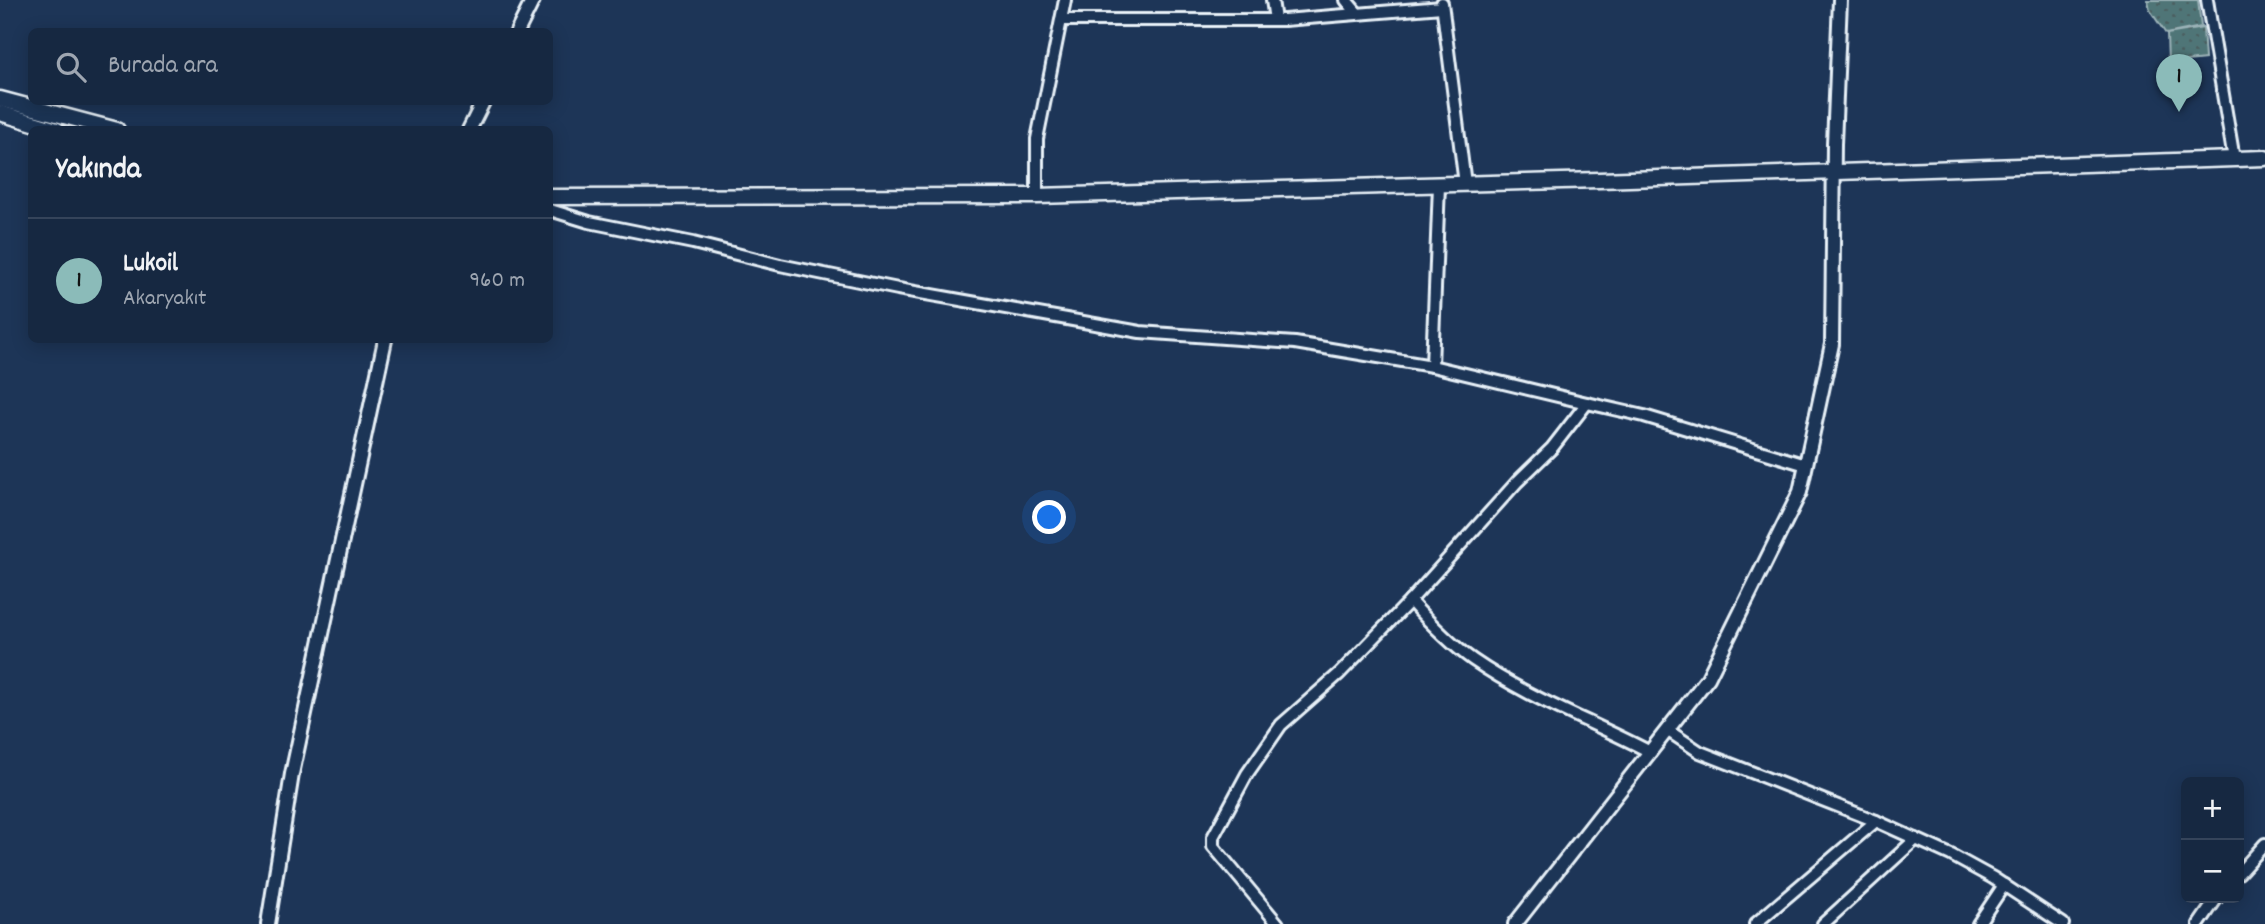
<!DOCTYPE html>
<html lang="tr">
<head>
<meta charset="utf-8">
<style>
  body { margin:0; font-family:Dekko,sans-serif; background:#23344c; color:#f1f3f6 }
  .controls { position:absolute; right:21px; bottom:21px; display:grid; overflow:hidden; border-radius:10px; box-shadow:0 4px 18px #0003 }
  .controls button { width:63px; height:63px; display:grid; place-items:center; padding:0; border:0; border-bottom:2px solid #35445a; background:#162841; color:#f1f3f6; font:35px sans-serif }
  .you { position:absolute; left:1050px; top:518px; width:24px; height:24px; margin:-18px; border:5px solid #fff; border-radius:50%; background:#1a73e8; box-shadow:0 0 0 10px #1a73e833 }
  .badge { display:grid; place-items:center; width:46px; height:46px; border-radius:50%; background:#8bbbb9; color:#111; font-size:23px; font-weight:700 }
  .pin { position:absolute; translate:-50% -58px; filter:drop-shadow(0 2px 4px #0008) }
  .pin::after { content:''; position:absolute; top:37px; width:24px; height:21px; background:inherit; clip-path:polygon(0 0,100% 0,50% 100%) }
  .list { margin:0; padding:0; list-style:none }
  h2 { display:flex; justify-content:space-between; align-items:center; height:91px; margin:0; padding:0 28px; font-size:30px }
  h2 small { font-size:23px; font-weight:400; color:#9ea6b1 }
  .list li { display:grid; grid-template-columns:46px 1fr auto; gap:21px; align-items:center; box-sizing:border-box; height:126px; padding:0 28px; border-top:2px solid #35445a }
  .list b { display:block; font-size:26px; white-space:nowrap }
  .list p { margin:0; font-size:23px; white-space:nowrap; color:#9ea6b1 }
  .list em { font-size:23px; font-style:normal; color:#9ea6b1 }
  .icon { flex:none; width:38px; height:38px; fill:none; stroke:currentColor; stroke-width:2; stroke-linecap:round; stroke-linejoin:round }
  .map { position:relative; flex:none; width:2265px; height:924px; overflow:hidden }
  .search { position:absolute; background:#162841; box-shadow:0 4px 18px #0003; left:28px; top:28px; width:525px; height:77px; display:flex; align-items:center; gap:18px; box-sizing:border-box; padding:0 24px; border-radius:10px; color:#9ea6b1; font-size:26px }
  .panel { position:absolute; background:#162841; box-shadow:0 4px 18px #0003; left:28px; top:126px; width:525px; height:217px; border-radius:10px }
  .map>svg:first-child { display:block }
  .park { fill:url(#park-dots); stroke:#9cb3b8; stroke-width:2 }
  .lines { fill:none; stroke-linecap:round; stroke-linejoin:round }
  .minor-casing { stroke:#e8f1f8; stroke-width:16 }
  .tertiary-casing { stroke:#e8f1f8; stroke-width:18 }
  .secondary-casing { stroke:#e8f1f8; stroke-width:19 }
  .minor { stroke:#1d3557; stroke-width:10 }
  .tertiary { stroke:#1d3557; stroke-width:12 }
  .secondary { stroke:#1d3557; stroke-width:14 }
</style>
</head>
<body>
<div class="map">
<svg width="2265" height="924" viewBox="0 0 2265 924">
  <defs>
    <pattern id="park-dots" width="8" height="8" patternUnits="userSpaceOnUse" patternTransform="scale(1.75)"><rect width="8" height="8" fill="#507577"/><path d="M2 2h.1M6 6h.1" fill="none" stroke="#4b5e60" stroke-width="1.8" stroke-linecap="round"/></pattern>
  </defs>
  <rect width="100%" height="100%" fill="#1d3557"/>
  <filter id="ink" filterUnits="userSpaceOnUse"><feTurbulence type="fractalNoise" baseFrequency=".0143" numOctaves="2"/><feDisplacementMap in="SourceGraphic" scale="14" xChannelSelector="R" yChannelSelector="G"/><feConvolveMatrix kernelMatrix="1 2 1 2 8 2 1 2 1" color-interpolation-filters="sRGB"/></filter>
  <g filter="url(#ink)">
    <!-- park -->
    <g class="park">
      <path d="M2148,0H2198L2201,27L2166,34L2150,10Z"/>
      <path d="M2203,28L2205,59L2168,63L2167,34Z"/>
    </g>
    <g class="lines">
      <!-- minor casing -->
      <g class="minor-casing">
        <g id="minor">
          <path d="M1272,0L1275,20"/>
          <path d="M1346,0L1357,13"/>
          <path d="M2207,0L2234,159"/>
          <path d="M1442,3L1465,184"/>
          <path d="M1061,20H1284L1442,7"/>
          <path d="M1037,196V139L1065,0"/>
          <path d="M550,210L589,222L693,243L780,265L898,289L1140,332L1295,343L1432,366L1587,403L1552,448L1517,482L1410,601L1339,674L1281,725L1247,774L1213,837V846L1278,924"/>
          <path d="M1432,366L1439,185"/>
          <path d="M1587,403L1644,416L1806,465"/>
          <path d="M1410,601C1429,622 1450,644 1473,660C1528,698 1591,721 1650,752"/>
          <path d="M1667,730L1700,752L1876,821L1951,855L1993,878L2063,924"/>
          <path d="M2239,873L2265,844"/>
          <path d="M1755,924L1876,821"/>
          <path d="M1823,924L1916,839"/>
          <path d="M1978,924L2004,885"/>
          <path d="M2199,924L2217,898"/>
        </g>
      </g>
      <!-- tertiary casing -->
      <g class="tertiary-casing">
        <g id="tertiary">
          <path d="M517,32L533,0"/>
          <path d="M469,130L483,102"/>
          <path d="M268,924L292,774L385,340"/>
          <path d="M1515,924L1708,678L1800,492L1832,344L1834,144L1840,0"/>
        </g>
      </g>
      <!-- secondary casing -->
      <g class="secondary-casing">
        <g id="secondary">
          <path d="M0,99L117,130"/>
          <path d="M0,113L57,130"/>
          <path d="M550,197L1037,196L1599,180L2265,158"/>
        </g>
      </g>
      <!-- minor -->
      <use href="#minor" class="minor"/>
      <!-- tertiary -->
      <use href="#tertiary" class="tertiary"/>
      <!-- secondary -->
      <use href="#secondary" class="secondary"/>
    </g>
  </g>
</svg>
<div class="controls">
<button>+</button>
<button>−</button>
</div>
<div class="you"></div>
<div class="pin badge" style="left:2179px;top:112px">1</div>
<div class="search"><svg class="icon" aria-label="search" viewBox="0 0 24 24"><circle cx="10" cy="10" r="6"/><path d="M15 15l6 6"/></svg>Burada ara</div>
<section class="panel">
<h2>Yakında<small></small></h2>
<ul class="list">
<li><span class="badge">1</span><div><b>Lukoil</b><p>Akaryakıt</p></div><em>960 m</em></li>
</ul>
</section>
</div>
</body>
</html>
